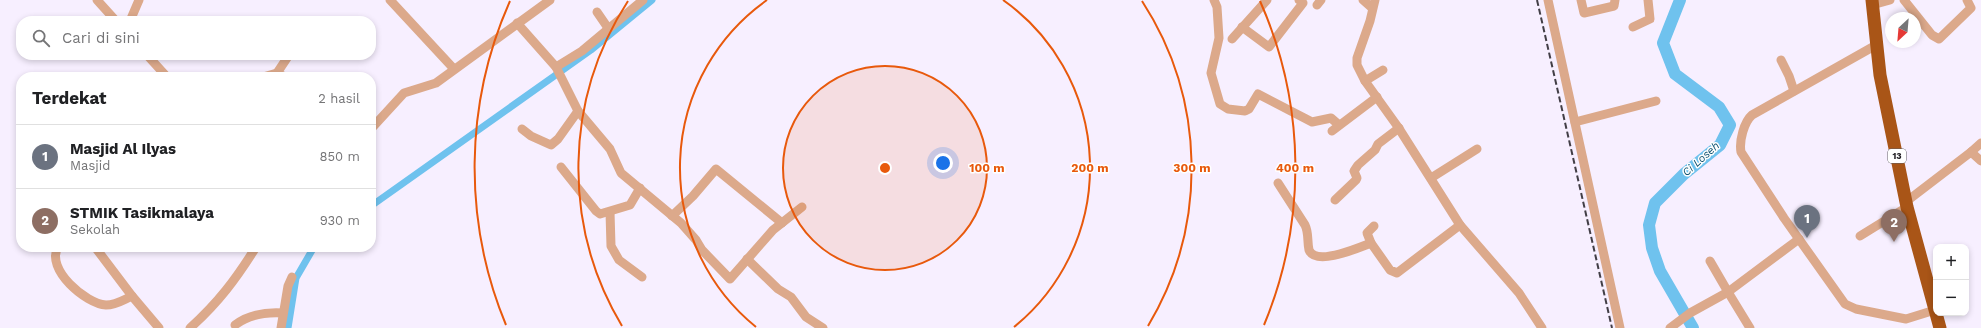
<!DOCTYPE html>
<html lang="id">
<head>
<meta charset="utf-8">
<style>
  body { margin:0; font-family:"Work Sans",sans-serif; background:#f6f6f6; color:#202124 }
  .controls { position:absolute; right:12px; bottom:12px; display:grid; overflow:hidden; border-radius:8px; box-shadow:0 2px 6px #0003 }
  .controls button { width:36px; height:36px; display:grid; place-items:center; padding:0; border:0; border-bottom:1px solid #e0e0e0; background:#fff; color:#202124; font:20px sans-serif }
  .compass { position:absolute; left:1885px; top:12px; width:36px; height:36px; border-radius:50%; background:#fff; box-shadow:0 2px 6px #0003; rotate:206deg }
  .you { position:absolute; left:943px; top:163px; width:14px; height:14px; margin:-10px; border:3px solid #fff; border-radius:50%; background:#1a73e8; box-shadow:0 0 0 6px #1a73e833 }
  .badge { display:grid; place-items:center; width:26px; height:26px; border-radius:50%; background:#b45309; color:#fff; font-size:13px; font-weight:700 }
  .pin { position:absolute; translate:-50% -33px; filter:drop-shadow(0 1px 2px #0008) }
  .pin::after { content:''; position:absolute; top:21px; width:14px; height:12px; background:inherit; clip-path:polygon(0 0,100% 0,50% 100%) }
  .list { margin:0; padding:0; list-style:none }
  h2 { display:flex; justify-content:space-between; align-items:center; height:52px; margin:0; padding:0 16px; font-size:17px }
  h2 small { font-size:13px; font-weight:400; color:#757577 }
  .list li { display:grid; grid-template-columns:26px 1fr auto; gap:12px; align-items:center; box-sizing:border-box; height:64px; padding:0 16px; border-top:1px solid #e0e0e0 }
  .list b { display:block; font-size:15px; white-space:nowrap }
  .list p { margin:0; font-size:13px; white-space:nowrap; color:#757577 }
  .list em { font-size:13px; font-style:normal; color:#757577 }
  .icon { flex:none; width:22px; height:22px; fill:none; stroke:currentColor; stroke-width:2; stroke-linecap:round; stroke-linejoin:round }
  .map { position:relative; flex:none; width:1981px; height:328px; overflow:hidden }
  .search { position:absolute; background:#fff; box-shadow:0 2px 6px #0003; left:16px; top:16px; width:360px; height:44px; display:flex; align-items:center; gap:10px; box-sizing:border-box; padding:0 14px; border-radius:16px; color:#757577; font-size:15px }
  .panel { position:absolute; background:#fff; box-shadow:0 2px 6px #0003; left:16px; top:72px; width:360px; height:180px; border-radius:16px }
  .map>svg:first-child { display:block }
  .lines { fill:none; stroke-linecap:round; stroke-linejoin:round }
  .canal { stroke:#6fc2ee; stroke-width:7 }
  .river { stroke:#6fc2ee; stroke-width:12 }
  .minor { stroke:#dca98b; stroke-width:9 }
  .highway { stroke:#a95517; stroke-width:13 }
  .rail { stroke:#423e46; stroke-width:2; stroke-dasharray:6 3; stroke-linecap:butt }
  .ring { fill:none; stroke:#e8590c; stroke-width:2 }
  .labels { text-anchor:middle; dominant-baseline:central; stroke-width:3; stroke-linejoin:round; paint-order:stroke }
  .shield { fill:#fff; stroke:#605e62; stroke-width:1 }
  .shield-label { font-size:9px; font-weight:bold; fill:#1c191f }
  .water-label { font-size:11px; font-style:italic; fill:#0e526f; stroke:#fff }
  .centre { fill:#e8590c; stroke:#fff; stroke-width:2 }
  .ring-label { font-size:12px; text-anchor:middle; font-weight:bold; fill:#e8590c; stroke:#fff; stroke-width:3; stroke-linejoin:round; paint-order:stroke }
</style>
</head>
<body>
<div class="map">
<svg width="1981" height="328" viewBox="0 0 1981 328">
  <rect width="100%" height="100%" fill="#f7efff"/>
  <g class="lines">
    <!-- canal -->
    <g class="canal">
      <path d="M371,206L591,50L652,0"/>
      <path d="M288,328L296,278L314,247"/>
    </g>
    <!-- river -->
    <path class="river" d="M1680,0L1663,43L1675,74L1719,107L1730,125L1720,145L1684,174L1655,203L1649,225L1652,248L1660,271L1693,328"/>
    <!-- minor -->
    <g class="minor">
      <path d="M97,0L116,21"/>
      <path d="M390,0L454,69"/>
      <path d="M1214,0L1217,7L1219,38L1211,73L1220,104L1228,109L1245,111L1249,109L1258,94L1312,122L1331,118L1339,125"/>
      <path d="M1363,0L1372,8"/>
      <path d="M1375,0L1370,21L1357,58V65L1365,81L1398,127L1460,225L1519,293L1542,328"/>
      <path d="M1548,0L1620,328"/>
      <path d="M1581,0L1584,13L1614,6L1615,0"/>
      <path d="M1904,0L1932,35L1939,39L1971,8L1967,0"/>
      <path d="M1317,5L1321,0"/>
      <path d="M1872,5L1890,0"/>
      <path d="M597,12L608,28"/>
      <path d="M130,21L139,0"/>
      <path d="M244,21H254"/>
      <path d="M517,23L556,67L578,111L610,149L621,173L681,223L696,240L702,250L730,279L773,230L802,207"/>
      <path d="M1242,27L1269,47L1303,3L1299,0"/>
      <path d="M1633,27L1650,19L1648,0"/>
      <path d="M1232,39L1267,0"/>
      <path d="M1878,44L1752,115C1744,122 1739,141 1741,152L1784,218L1845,304L1856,309L1906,319L1935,310"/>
      <path d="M147,55L167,77"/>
      <path d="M1781,60L1789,76L1794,91"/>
      <path d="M556,67L582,51L643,0"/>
      <path d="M277,73L289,55"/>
      <path d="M263,77L277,73L285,77"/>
      <path d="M1365,81L1383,70"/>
      <path d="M1575,122L1656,101"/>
      <path d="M371,129L404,93L436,83L550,0"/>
      <path d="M522,129L531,136L551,145L558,139L578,111"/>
      <path d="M1332,131L1377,97"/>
      <path d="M1971,152L1981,143"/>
      <path d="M561,167L596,211L600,214L630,205L640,188"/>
      <path d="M1431,178L1477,149"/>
      <path d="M1278,183L1305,225C1309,233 1307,241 1309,250C1316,267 1360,247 1371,243L1390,270L1397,273L1460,225"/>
      <path d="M1335,200L1356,180L1357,178L1354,171L1358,165L1375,150L1378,144L1399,128"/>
      <path d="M1907,201L1971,152L1981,161"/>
      <path d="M610,212L611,246L619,260L642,277"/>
      <path d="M672,216L693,196L716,169L782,223"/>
      <path d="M1860,236L1907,207"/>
      <path d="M1371,243L1367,233L1374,226"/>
      <path d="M58,247C45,269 86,304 106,305C116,305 123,300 132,296L159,328"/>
      <path d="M95,247L132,296"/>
      <path d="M747,259L778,289L791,297L806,317L823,328"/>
      <path d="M235,325C249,314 266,312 283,313"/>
      <path d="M190,328C218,303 236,279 256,247"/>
      <path d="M281,328L288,286L292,277"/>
      <path d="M1670,328L1690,313L1728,292L1710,261"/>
      <path d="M1750,328L1728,292L1799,239"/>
    </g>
    <!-- highway -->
    <path class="highway" d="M1872,0L1880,75L1907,207L1940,328"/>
    <!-- rail -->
    <path class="rail" d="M1537,0L1612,328"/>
  </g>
  <!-- distance rings -->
  <circle cx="885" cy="168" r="102" fill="#e8590c" fill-opacity=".12"/>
  <g class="ring">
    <circle cx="885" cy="168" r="102"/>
    <path d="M756 327A205 205 0 0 1 767 0M1003 0A205 205 0 0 1 1014 327"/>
    <path d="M622 326A307 307 0 0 1 628 1M1142 1A307 307 0 0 1 1148 326"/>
    <path d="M506 325A410 410 0 0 1 510 1M1260 1A410 410 0 0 1 1264 325"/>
  </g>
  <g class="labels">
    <!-- shield labels -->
    <rect class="shield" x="1888" y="149" width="18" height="14" rx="3"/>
    <g class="shield-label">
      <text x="1897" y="156">13</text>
    </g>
    <!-- water labels -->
    <g class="water-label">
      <text transform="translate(1701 159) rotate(-42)">Ci Loseh</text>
    </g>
  </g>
  <circle cx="885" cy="168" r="6" class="centre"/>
  <g class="ring-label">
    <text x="987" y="172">100 m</text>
    <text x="1090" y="172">200 m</text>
    <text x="1192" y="172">300 m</text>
    <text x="1295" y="172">400 m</text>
  </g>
</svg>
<div class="controls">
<button>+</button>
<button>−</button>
</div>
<svg class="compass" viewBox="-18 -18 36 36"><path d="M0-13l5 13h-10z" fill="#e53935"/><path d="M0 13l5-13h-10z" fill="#757577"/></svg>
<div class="you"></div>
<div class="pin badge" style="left:1807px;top:238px;background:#6b7280">1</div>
<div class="pin badge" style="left:1894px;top:242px;background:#8d6e63">2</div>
<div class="search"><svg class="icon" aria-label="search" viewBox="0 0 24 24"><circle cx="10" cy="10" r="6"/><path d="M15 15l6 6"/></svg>Cari di sini</div>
<section class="panel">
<h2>Terdekat<small>2 hasil</small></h2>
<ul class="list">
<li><span class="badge" style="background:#6b7280">1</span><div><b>Masjid Al Ilyas</b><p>Masjid</p></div><em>850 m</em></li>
<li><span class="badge" style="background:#8d6e63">2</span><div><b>STMIK Tasikmalaya</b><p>Sekolah</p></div><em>930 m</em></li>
</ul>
</section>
</div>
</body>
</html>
